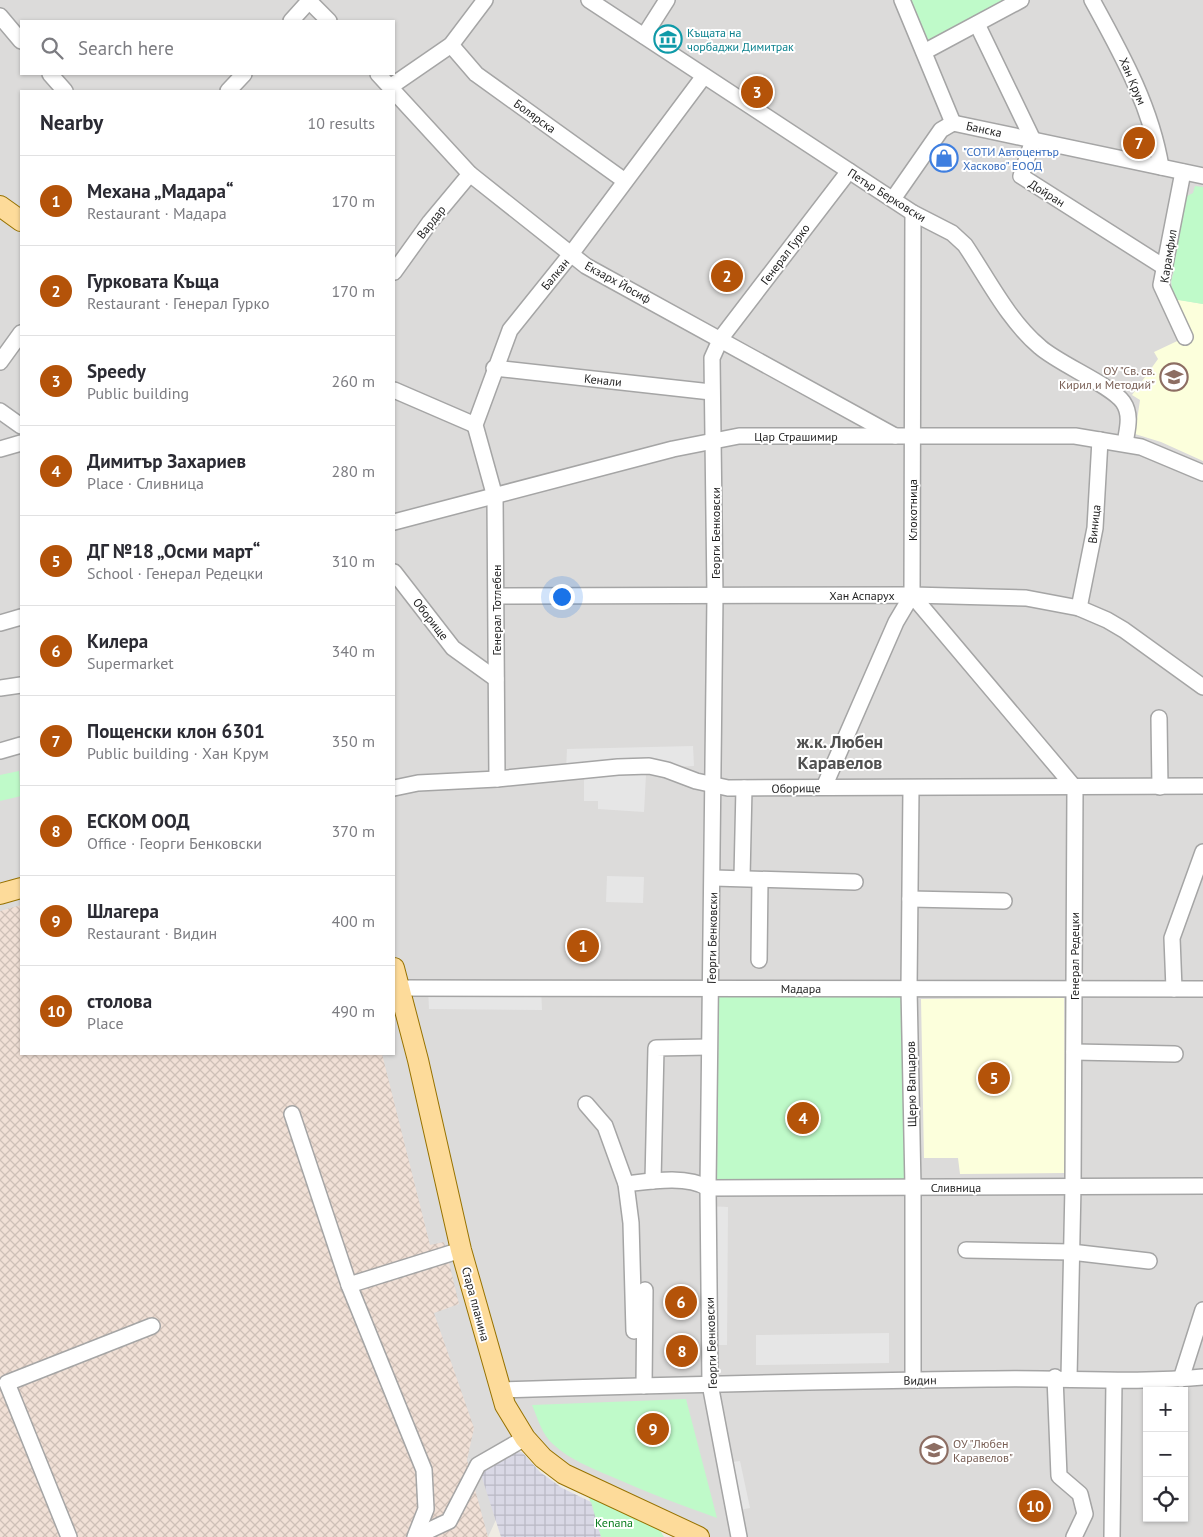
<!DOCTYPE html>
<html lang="en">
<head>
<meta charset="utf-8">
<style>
  body { margin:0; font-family:"PT Sans",sans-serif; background:#f2f2f3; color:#2b2b33 }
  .controls { position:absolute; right:15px; bottom:15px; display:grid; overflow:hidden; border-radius:0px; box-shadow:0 1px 4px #0004 }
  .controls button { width:45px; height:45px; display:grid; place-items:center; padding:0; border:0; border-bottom:1px solid #e1e1e2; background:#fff; color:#2b2b33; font:25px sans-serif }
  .you { position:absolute; left:561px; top:596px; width:18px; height:18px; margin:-12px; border:4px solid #fff; border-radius:50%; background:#1a73e8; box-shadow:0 0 0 8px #1a73e833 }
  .badge { display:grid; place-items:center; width:32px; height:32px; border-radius:50%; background:#b45309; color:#fff; font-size:16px; font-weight:700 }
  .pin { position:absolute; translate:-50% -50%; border:2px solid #fff; box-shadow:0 1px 5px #0006 }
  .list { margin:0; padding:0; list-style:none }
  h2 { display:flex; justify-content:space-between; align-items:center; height:65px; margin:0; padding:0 20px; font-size:21px }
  h2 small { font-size:16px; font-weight:400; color:#7c7c81 }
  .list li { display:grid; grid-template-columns:32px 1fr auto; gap:15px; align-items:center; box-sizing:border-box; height:90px; padding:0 20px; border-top:1px solid #e1e1e2 }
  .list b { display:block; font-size:19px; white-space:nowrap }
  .list p { margin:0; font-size:16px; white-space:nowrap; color:#7c7c81 }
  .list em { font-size:16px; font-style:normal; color:#7c7c81 }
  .icon { flex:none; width:28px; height:28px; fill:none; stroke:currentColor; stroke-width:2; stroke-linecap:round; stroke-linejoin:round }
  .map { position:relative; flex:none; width:1203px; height:1537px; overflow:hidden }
  .search { position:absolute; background:#fff; box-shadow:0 1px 4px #0004; left:20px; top:20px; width:375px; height:55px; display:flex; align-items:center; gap:12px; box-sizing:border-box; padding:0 18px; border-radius:0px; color:#7c7c81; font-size:19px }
  .panel { position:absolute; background:#fff; box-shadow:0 1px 4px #0004; left:20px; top:90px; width:375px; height:965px; border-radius:0px }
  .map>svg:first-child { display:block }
  .residential { fill:#dcdbda; fill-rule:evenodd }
  .education { fill:#fcffdc }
  .military { fill:url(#military-cross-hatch) }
  .park { fill:#bffac9 }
  .parking { fill:#e6e6e6 }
  .plaza { fill:url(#plaza-grid) }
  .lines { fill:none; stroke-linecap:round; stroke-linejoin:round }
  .minor-casing { stroke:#a5a5a5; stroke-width:18 }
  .major-casing { stroke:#977200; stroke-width:22 }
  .minor { stroke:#fff; stroke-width:15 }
  .major { stroke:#fddb9a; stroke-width:20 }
  .labels { text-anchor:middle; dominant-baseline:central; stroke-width:4; stroke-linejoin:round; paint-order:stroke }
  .culture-label { font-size:12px; fill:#0d838f; stroke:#fff; text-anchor:start }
  .street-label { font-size:12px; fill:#1e1e1e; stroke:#fff }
  .shop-label { font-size:12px; fill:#366cbe; stroke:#fff; text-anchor:start }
  .education-label { font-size:12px; fill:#785e54; stroke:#fff; text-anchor:end }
  .park-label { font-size:12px; fill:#0a7d1e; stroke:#fff }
  .district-label { font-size:18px; font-weight:bold; fill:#515151; stroke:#fff }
</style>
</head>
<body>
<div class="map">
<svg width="1203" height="1537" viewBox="0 0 1203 1537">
  <defs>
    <pattern id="military-cross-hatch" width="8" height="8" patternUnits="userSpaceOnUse" patternTransform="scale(1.25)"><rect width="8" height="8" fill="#f1e0d6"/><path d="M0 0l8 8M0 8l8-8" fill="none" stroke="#cec0b7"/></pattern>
    <pattern id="plaza-grid" width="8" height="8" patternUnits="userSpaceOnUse" patternTransform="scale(1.25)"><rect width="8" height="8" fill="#d9d8e5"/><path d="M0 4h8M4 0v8" fill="none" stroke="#bab9c4"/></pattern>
  </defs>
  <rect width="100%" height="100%" fill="#efece3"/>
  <!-- residential -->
  <path class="residential" d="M0,0H1203V1537H686L522,1441L484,1468L500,1511L488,1537H0ZM21,21H394V74H21ZM21,91H394V1054H21ZM1147,1391H1184V1518H1147Z"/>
  <!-- education -->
  <g class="education">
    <path d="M1174,299L1203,304V461L1161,442L1135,434L1140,400L1132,395L1158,359L1154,352L1190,335Z"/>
    <path d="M1064,998L1065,1173L960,1174L958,1158H924L921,999Z"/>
  </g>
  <!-- military -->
  <path class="military" d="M21,905V1054H382L430,1245L444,1242L459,1304L434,1313L474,1428L467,1460L488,1537H0V911Z"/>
  <!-- park -->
  <g class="park">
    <path d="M911,0H1004L928,40Z"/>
    <path d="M1195,186L1203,187V304L1172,299L1167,286H1172C1169,278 1176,274 1173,267L1187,196L1193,193Z"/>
    <path d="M19,771L21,796L0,801V775Z"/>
    <path d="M719,994L906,996L908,1182L717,1184Z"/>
    <path d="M686,1399L717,1518C681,1505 646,1492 610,1476C591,1468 569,1459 554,1445C542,1435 538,1419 532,1405Z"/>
    <path d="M587,1491L658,1527L664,1537H601Z"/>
  </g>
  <!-- parking -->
  <g class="parking">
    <path d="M693,746L694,766L566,771L567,749Z"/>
    <path d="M646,775L644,812L598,809V801H584V776Z"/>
    <path d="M607,876L644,877L643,903L606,902Z"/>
    <path d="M541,987L542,1010L429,1009L428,988Z"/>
    <path d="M708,1206L728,1207L727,1345H710Z"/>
    <path d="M889,1333V1363L756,1365V1335Z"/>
    <path d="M740,1461L750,1508L734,1511L725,1463Z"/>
  </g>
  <!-- plaza -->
  <path class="plaza" d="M522,1452L540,1472L562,1488L591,1502L601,1537H501L478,1465L497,1454Z"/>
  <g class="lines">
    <!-- minor casing -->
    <g class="minor-casing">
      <g id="minor">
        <path d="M589,0L913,213L952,233L965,245C988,279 1008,320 1040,347C1059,364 1111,385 1123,402C1132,415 1127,430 1125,443"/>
        <path d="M902,0L953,123"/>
        <path d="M1092,0C1121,53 1151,106 1161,167"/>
        <path d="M309,1L329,21"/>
        <path d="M0,16L21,41"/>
        <path d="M291,21L310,0"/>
        <path d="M977,24L1033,140L1021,176L1164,267"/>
        <path d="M644,36L667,0"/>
        <path d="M451,45L476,74L625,181"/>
        <path d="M924,52L1021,0"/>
        <path d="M50,74L65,91"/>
        <path d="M378,74L470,174L586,266L895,436"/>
        <path d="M390,87L451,45L485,0"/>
        <path d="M228,91L244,74"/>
        <path d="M953,123L1203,176"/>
        <path d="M1183,172L1161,285L1185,337"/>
        <path d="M893,199L941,130L953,123"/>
        <path d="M394,272L430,222L470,174"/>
        <path d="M0,362L21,333"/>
        <path d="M494,368L711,392"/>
        <path d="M394,390L475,425"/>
        <path d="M0,411L21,426"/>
        <path d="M0,449L21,443"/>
        <path d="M394,522L673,449L739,436H1075L1141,447L1203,473"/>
        <path d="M394,572L453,648L496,679"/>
        <path d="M912,595L1075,788L1073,1186L1069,1378"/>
        <path d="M497,596L912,595L1026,598L1079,608L1107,620L1124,630L1203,687"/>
        <path d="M1079,608L1095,528L1100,440"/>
        <path d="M0,623L21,617"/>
        <path d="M0,688L21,685"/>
        <path d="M1159,718L1160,787"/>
        <path d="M0,751L21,745"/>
        <path d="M497,779L495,497L475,425L510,330L571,254L704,76"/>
        <path d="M824,787L896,622L912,595L913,213"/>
        <path d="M394,788L418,783L497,779L618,767L649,766L667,770L696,781L728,788L1203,786"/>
        <path d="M911,789L909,988L913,1187V1380"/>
        <path d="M742,877L744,788"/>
        <path d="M714,878L855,882"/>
        <path d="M910,899L1004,901"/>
        <path d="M759,960L760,880"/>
        <path d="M399,988L1203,989"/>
        <path d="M1174,989L1172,938L1203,852"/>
        <path d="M1074,1052L1175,1054"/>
        <path d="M586,1104L605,1126L626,1184L631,1223L634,1331"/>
        <path d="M292,1114L349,1285L424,1470L426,1509L415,1537"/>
        <path d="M653,1181L656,1048L709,1047"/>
        <path d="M626,1184C651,1181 687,1175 708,1188L1203,1186"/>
        <path d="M966,1250L1071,1252L1149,1261"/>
        <path d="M349,1285L461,1250"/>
        <path d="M1055,1377L1059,1476L1080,1494L1085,1514L1074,1537"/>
        <path d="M1181,1379L1203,1310"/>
        <path d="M644,1386L645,1290"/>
        <path d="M500,1390C662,1385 825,1381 988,1379C1059,1377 1131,1384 1203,1377"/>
        <path d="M417,1536L449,1521L478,1465L525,1438"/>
        <path d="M69,1537L7,1383L152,1326"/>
        <path d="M739,1537L710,1384L708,1188L715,596L712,358L721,338L849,171"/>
        <path d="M1112,1537L1114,1381"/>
      </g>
    </g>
    <!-- major casing -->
    <g class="major-casing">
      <g id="major">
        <path d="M0,206L21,221"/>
        <path d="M0,894L21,888"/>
        <path d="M394,968L418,1060L461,1250L505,1405L525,1438L543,1458L564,1474L699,1537"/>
      </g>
    </g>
    <!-- minor -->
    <use href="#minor" class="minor"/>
    <!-- major -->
    <use href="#major" class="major"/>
  </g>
  <!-- icons -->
  <defs>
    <g id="museum-ring" transform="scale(1.4375)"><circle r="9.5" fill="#fff" stroke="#0f9aa8" stroke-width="1.5"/><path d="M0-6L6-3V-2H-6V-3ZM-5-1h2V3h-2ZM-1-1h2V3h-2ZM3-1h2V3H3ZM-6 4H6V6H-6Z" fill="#0f9aa8"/></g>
    <g id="shop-ring" transform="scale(1.4375)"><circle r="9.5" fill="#fff" stroke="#3f7fe0" stroke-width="1.5"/><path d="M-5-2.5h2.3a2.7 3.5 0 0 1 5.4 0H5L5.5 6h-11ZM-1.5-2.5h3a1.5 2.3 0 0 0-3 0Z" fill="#3f7fe0"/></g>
    <g id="school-ring" transform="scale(1.4375)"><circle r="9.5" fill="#fff" stroke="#8d6e63" stroke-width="1.5"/><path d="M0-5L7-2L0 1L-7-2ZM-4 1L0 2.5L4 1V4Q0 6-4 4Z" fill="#8d6e63"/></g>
  </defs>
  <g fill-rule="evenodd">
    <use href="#museum-ring" x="668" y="39"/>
    <use href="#shop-ring" x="944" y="158"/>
    <use href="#school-ring" x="1174" y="377"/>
    <use href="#school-ring" x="934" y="1450"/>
  </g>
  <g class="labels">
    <!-- culture labels -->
    <g class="culture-label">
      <text x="687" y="32">Къщата на<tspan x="687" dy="14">чорбаджи Димитрак</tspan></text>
    </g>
    <!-- street labels -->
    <g class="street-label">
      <text transform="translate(1133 81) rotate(67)">Хан Крум</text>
      <text transform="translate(535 116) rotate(36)">Болярска</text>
      <text transform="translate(984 129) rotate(12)">Банска</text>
      <text transform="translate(1047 193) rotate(32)">Дойран</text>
      <text transform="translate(887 195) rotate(32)">Петър Берковски</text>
      <text transform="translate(431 222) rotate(-52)">Вардар</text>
      <text transform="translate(785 254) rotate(-53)">Генерал Гурко</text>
      <text transform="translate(1168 256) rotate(-81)">Карамфил</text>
      <text transform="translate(555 274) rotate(-51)">Балкан</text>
      <text transform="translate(618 282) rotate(29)">Екзарх Йосиф</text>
      <text transform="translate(603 380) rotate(6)">Кенали</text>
      <text x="796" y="436">Цар Страшимир</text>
      <text transform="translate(912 510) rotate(-90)">Клокотница</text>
      <text transform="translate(1094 524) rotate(-84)">Виница</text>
      <text transform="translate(715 533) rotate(-90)">Георги Бенковски</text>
      <text x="862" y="595">Хан Аспарух</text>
      <text transform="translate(496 610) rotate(-90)">Генерал Тотлебен</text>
      <text transform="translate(431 619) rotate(52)">Оборище</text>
      <text transform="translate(796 788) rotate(-1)">Оборище</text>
      <text transform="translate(712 938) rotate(-89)">Георги Бенковски</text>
      <text transform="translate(1074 956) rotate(-90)">Генерал Редецки</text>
      <text x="801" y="988">Мадара</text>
      <text transform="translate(911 1084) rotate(-91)">Щерю Вапцаров</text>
      <text x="956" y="1187">Сливница</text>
      <text transform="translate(476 1304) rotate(75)">Стара планина</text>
      <text transform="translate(711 1343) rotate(-92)">Георги Бенковски</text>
      <text transform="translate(920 1380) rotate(-1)">Видин</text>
    </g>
    <!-- shop labels -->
    <g class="shop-label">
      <text x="963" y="151">"СОТИ Автоцентър<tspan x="963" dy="14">Хасково" ЕООД</tspan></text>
    </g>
    <!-- education labels -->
    <g class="education-label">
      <text x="1155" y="370">ОУ "Св. св.<tspan x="1155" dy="14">Кирил и Методий"</tspan></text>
      <text x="953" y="1443" text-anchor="start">ОУ "Любен<tspan x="953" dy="14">Каравелов"</tspan></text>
    </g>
    <!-- park labels -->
    <g class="park-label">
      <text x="614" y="1522">Kenana</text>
    </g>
    <!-- district labels -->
    <g class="district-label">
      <text x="840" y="741">ж.к. Любен<tspan x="840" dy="21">Каравелов</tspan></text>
    </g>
  </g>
</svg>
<div class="controls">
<button>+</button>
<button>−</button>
<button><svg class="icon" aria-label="locate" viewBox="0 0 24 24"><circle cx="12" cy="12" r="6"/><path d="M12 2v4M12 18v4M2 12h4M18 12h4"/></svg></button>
</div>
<div class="you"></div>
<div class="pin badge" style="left:583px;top:946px">1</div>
<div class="pin badge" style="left:727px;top:276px">2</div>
<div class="pin badge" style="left:757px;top:92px">3</div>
<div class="pin badge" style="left:803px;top:1118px">4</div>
<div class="pin badge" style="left:994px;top:1078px">5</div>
<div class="pin badge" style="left:681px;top:1302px">6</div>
<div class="pin badge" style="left:1139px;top:143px">7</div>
<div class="pin badge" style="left:682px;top:1351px">8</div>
<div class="pin badge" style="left:653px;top:1429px">9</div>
<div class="pin badge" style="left:1035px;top:1506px">10</div>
<div class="search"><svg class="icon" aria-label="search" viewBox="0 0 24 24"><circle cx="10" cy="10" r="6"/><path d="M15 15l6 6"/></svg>Search here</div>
<section class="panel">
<h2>Nearby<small>10 results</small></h2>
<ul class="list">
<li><span class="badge">1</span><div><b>Механа „Мадара“</b><p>Restaurant · Мадара</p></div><em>170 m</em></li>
<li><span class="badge">2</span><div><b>Гурковата Къща</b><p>Restaurant · Генерал Гурко</p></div><em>170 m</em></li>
<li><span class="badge">3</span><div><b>Speedy</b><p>Public building</p></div><em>260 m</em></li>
<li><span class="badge">4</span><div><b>Димитър Захариев</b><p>Place · Сливница</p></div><em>280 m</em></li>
<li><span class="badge">5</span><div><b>ДГ №18 „Осми март“</b><p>School · Генерал Редецки</p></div><em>310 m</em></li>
<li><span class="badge">6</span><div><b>Килера</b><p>Supermarket</p></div><em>340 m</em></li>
<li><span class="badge">7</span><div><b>Пощенски клон 6301</b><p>Public building · Хан Крум</p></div><em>350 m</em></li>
<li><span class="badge">8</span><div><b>ЕСКОМ ООД</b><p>Office · Георги Бенковски</p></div><em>370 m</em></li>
<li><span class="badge">9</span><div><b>Шлагера</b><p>Restaurant · Видин</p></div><em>400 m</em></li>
<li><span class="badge">10</span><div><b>столова</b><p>Place</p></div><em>490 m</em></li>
</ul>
</section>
</div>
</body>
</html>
